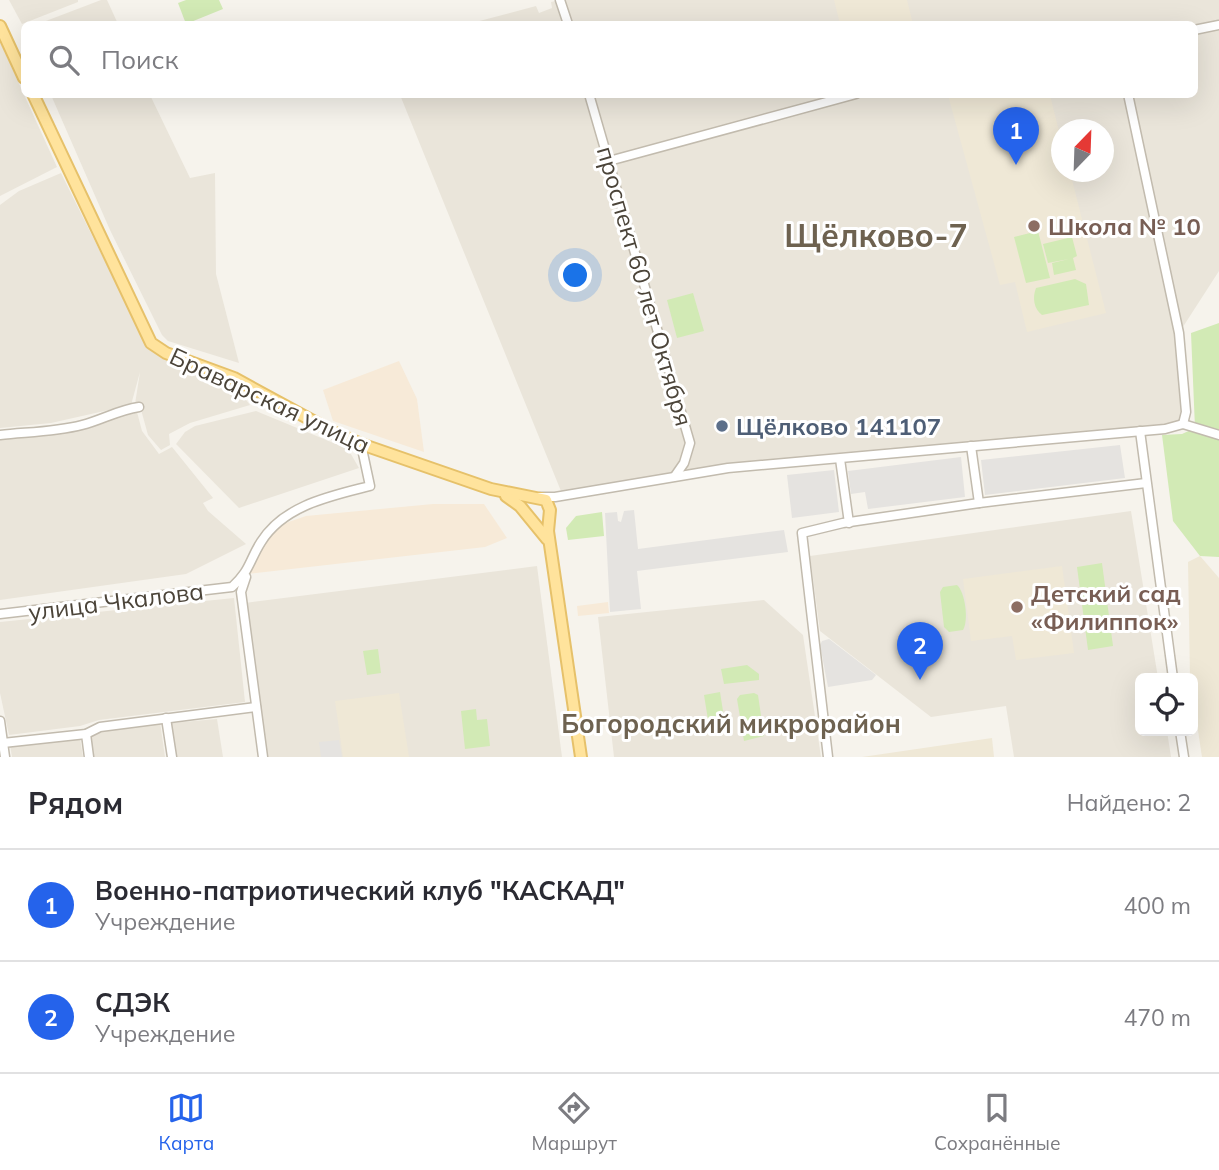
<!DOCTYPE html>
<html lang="ru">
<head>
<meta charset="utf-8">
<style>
  body { margin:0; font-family:Mulish,sans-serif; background:#f7f7f7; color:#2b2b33 }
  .controls { position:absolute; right:21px; bottom:21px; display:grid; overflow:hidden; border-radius:10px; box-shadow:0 7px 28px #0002 }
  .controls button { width:63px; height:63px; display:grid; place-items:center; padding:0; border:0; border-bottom:2px solid #e1e1e2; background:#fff; color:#2b2b33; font:35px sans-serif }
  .compass { position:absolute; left:1051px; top:119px; width:63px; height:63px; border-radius:50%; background:#fff; box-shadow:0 7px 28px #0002; rotate:23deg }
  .you { position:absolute; left:576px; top:276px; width:24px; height:24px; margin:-18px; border:5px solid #fff; border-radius:50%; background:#1a73e8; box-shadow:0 0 0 10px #1a73e833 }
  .badge { display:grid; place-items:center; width:46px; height:46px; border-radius:50%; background:#2563eb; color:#fff; font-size:23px; font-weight:700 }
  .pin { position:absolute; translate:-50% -58px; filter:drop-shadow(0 2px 4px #0008) }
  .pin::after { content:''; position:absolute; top:37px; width:24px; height:21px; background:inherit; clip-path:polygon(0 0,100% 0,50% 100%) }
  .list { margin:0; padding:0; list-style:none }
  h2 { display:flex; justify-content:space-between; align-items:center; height:91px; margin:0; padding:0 28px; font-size:30px }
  h2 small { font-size:23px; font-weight:400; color:#7c7c81 }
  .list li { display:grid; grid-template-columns:46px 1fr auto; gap:21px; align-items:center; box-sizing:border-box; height:112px; padding:0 28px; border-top:2px solid #e1e1e2 }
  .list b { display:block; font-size:26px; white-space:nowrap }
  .list p { margin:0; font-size:23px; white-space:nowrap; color:#7c7c81 }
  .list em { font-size:23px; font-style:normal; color:#7c7c81 }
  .icon { flex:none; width:38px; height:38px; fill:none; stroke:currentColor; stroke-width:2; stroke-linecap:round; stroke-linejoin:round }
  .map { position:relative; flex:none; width:1219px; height:757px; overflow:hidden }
  .search { position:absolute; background:#fff; box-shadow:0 7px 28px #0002; left:21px; right:21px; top:21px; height:77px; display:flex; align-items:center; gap:18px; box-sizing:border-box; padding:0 24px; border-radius:10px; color:#7c7c81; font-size:26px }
  .sheet { height:315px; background:#fff }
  nav { display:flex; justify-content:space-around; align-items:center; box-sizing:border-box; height:98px; border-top:2px solid #e1e1e2; background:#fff; font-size:19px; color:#7c7c81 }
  nav a { display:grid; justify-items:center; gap:4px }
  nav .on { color:#2563eb }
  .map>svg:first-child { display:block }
  .residential { fill:#eae5da; fill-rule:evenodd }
  .commercial { fill:#f7ead8 }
  .education { fill:#efe8d6 }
  .green { fill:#d2eab5 }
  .parking { fill:#e5e3e0 }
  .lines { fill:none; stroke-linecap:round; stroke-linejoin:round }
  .minor-casing { stroke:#c2bbae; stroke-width:11 }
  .major-casing { stroke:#e6c16a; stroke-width:14 }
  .minor { stroke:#fff; stroke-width:8 }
  .major { stroke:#ffe39c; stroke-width:10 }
  .education-dot { fill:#8d6e63; stroke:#fff; stroke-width:2.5 }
  .service-dot { fill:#5c6f8a; stroke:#fff; stroke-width:2.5 }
  .labels { text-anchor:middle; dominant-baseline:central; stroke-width:6; stroke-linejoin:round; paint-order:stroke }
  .education-label { font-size:24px; font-weight:bold; fill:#785e54; stroke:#fff; text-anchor:start }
  .street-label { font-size:24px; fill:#4b4439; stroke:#fff }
  .service-label { font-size:24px; font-weight:bold; fill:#4e5e75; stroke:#fff; text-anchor:start }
  .neighbourhood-label { font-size:26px; font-weight:bold; fill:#6e6250; stroke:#fff }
  .district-label { font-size:32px; font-weight:bold; fill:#6e6250; stroke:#fff }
</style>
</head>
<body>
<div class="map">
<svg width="1219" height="757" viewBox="0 0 1219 757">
  <rect width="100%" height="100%" fill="#f6f3ec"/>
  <!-- residential -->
  <g class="residential">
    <path d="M9,0H78V2L22,24Z"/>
    <path d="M101,0H107L118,24H38Z"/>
    <path d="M560,0H1219V271L1179,333L1183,424L775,465L563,496L400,95L1194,94V24H468L536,6L539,13L552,8L551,2ZM1062,130H1104V172H1062Z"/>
    <path d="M0,42L57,167L0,196Z"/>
    <path d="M51,95H150L190,178L215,173L216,274L239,363L168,341L162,335L110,230Z"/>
    <path d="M61,173L146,344L234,385L250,405L190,423L169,434L170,445L161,450L148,435L140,406L135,404L140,372L131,405L51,423L0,428V205L19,191Z"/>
    <path d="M256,411L348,449L359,468L239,508L176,444L185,432L195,426Z"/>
    <path d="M137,412L142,431L159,454L172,447L213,498L203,503L208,511L246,544L186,574L0,600V438L51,434Z"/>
    <path d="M1131,511L1158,678H1140V731H1167L1171,757H1014L1006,706L931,717L820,631L810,556Z"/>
    <path d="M537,566L562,757H267L245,603Z"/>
    <path d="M234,598L245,702L99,720L80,726L9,735L0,693V622Z"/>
    <path d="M764,600L803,635L821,757H614L598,617Z"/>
    <path d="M217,719L223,757H176L171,723Z"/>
    <path d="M160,722L165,757H92L88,734L100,728Z"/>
    <path d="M80,738L83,757H12L10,745Z"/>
  </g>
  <!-- commercial -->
  <g class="commercial">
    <path d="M399,361L417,399L424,452L333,421L323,390Z"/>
    <path d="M433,504H484L507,538L485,547L247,574L271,528L306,516Z"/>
    <path d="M608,602L609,613L578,616L577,606Z"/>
  </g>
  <!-- education -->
  <g class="education">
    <path d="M834,0H907L913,24H840Z"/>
    <path d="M948,95H1050L1061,139L1062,172H1070L1106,313L1027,332L1015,282L1000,285Z"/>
    <path d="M1200,556L1219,578V757H1202L1190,678L1188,562Z"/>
    <path d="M1062,566L1074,653L1016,660L1012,636L971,641L963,579Z"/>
    <path d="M399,693L409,757H343L335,701Z"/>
    <path d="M992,738L994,757H862Z"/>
  </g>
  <!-- green -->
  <g class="green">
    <path d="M186,0H219L223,9L186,24L178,3Z"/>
    <path d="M1038,231L1050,278L1026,283L1014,237Z"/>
    <path d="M1072,237L1077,256L1073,258L1076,270L1054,275L1052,263L1069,259L1048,263L1043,244Z"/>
    <path d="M1075,279L1086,284L1089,305L1042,315C1034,309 1032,298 1036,288Z"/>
    <path d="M693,293L704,331L677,338L667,300Z"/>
    <path d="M1219,323V557L1200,556L1173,521L1162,435L1182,434L1195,428L1191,333Z"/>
    <path d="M602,512L604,536L568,540L566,528L576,516Z"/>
    <path d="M1102,563L1113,646L1088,650L1077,567Z"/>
    <path d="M957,585C965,592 969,620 963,630L949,632L944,627L940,592L943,587Z"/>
    <path d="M378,649L381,673L367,675L363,651Z"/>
    <path d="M747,665L759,674V680L724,684L721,669Z"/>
    <path d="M720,692L725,724L709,726L704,695Z"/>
    <path d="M754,693L758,695L764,736L744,741L737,699L740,695Z"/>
    <path d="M476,709L477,720L487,719L490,746L465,749L461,711Z"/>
  </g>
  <!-- parking -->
  <g class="parking">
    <path d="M1120,445L1125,478L985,495L981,460Z"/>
    <path d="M961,457L965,497L868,509L865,492L851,494L848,471Z"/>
    <path d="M834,470L839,512L792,518L787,475Z"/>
    <path d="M634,510L638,549L784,530L788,552L637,571L641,609L610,612L605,513L617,512L618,521L621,522L624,511Z"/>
    <path d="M829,639L876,675L872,680L828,687L820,645L822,641Z"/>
    <path d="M339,740L342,757H321L319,742Z"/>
  </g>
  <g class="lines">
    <!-- minor casing -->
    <g class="minor-casing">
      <g id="minor">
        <path d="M560,0L568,24"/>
        <path d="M1194,30L1219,25"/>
        <path d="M589,94L690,443L684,463L675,476"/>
        <path d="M1128,94L1179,333L1186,412L1183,424"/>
        <path d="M609,161L856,94"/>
        <path d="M1140,431L1173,678"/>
        <path d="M0,435C27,432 55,432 82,425C102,420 118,410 139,407"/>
        <path d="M971,446L979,503"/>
        <path d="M840,459L849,523"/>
        <path d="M540,497H555L728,468L1165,429L1183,424L1219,435"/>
        <path d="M246,577L241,592L263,757"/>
        <path d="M0,614L232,587C250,571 249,561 261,542C284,505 331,496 370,486L361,444"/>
        <path d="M166,718L172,757"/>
        <path d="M0,721L5,757"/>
        <path d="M1180,731L1184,757"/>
        <path d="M86,734L89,757"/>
        <path d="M3,743L86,734L100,727L256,707"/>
        <path d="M828,757L802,533L843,523L979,503L1146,483"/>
      </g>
    </g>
    <!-- major casing -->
    <g class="major-casing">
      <g id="major">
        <path d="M0,26L24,78"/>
        <path d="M33,94L151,343L166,353L234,378L335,433L361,444L491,489L546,500L550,510L548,531L581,757"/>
        <path d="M506,496L520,506L547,539"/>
      </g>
    </g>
    <!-- minor -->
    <use href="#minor" class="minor"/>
    <!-- major -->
    <use href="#major" class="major"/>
  </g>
  <!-- markers -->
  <g class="education-dot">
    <circle cx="1034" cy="226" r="7"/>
    <circle cx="1017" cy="607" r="7"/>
  </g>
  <circle class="service-dot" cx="722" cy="426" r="7"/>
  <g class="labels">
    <!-- education labels -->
    <g class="education-label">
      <text x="1048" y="226">Школа № 10</text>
      <text x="1031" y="593">Детский сад<tspan x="1031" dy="28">«Филиппок»</tspan></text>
    </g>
    <!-- street labels -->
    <g class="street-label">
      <text transform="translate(645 286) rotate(74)">проспект 60 лет Октября</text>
      <text transform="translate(270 400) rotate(25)">Браварская улица</text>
      <text transform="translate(116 601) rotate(-7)">улица Чкалова</text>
    </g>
    <!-- service labels -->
    <g class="service-label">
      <text x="736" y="426">Щёлково 141107</text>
    </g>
    <!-- neighbourhood labels -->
    <g class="neighbourhood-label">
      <text x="731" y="723">Богородский микрорайон</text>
    </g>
    <!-- district labels -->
    <g class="district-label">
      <text x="876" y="235">Щёлково-7</text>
    </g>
  </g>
</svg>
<div class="controls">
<button><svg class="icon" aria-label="locate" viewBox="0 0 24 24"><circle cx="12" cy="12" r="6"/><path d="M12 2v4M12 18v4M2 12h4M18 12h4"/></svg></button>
</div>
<svg class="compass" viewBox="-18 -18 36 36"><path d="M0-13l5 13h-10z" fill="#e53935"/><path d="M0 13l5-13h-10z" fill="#7c7c81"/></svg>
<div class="you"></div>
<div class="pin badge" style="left:1016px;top:165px">1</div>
<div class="pin badge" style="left:920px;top:680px">2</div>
<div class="search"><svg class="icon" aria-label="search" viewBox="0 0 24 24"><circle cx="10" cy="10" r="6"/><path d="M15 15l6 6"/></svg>Поиск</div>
</div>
<section class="sheet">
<h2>Рядом<small>Найдено: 2</small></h2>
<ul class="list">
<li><span class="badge">1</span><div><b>Военно-патриотический клуб &quot;КАСКАД&quot;</b><p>Учреждение</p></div><em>400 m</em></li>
<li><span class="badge">2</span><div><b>СДЭК</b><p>Учреждение</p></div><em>470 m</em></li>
</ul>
</section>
<nav>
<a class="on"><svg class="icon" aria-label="map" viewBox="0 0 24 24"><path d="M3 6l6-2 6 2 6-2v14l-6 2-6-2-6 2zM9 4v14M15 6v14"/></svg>Карта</a>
<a><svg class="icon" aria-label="directions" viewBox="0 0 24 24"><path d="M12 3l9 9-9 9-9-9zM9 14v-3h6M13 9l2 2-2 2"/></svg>Маршрут</a>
<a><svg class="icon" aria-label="saved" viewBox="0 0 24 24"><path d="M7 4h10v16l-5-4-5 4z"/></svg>Сохранённые</a>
</nav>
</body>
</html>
